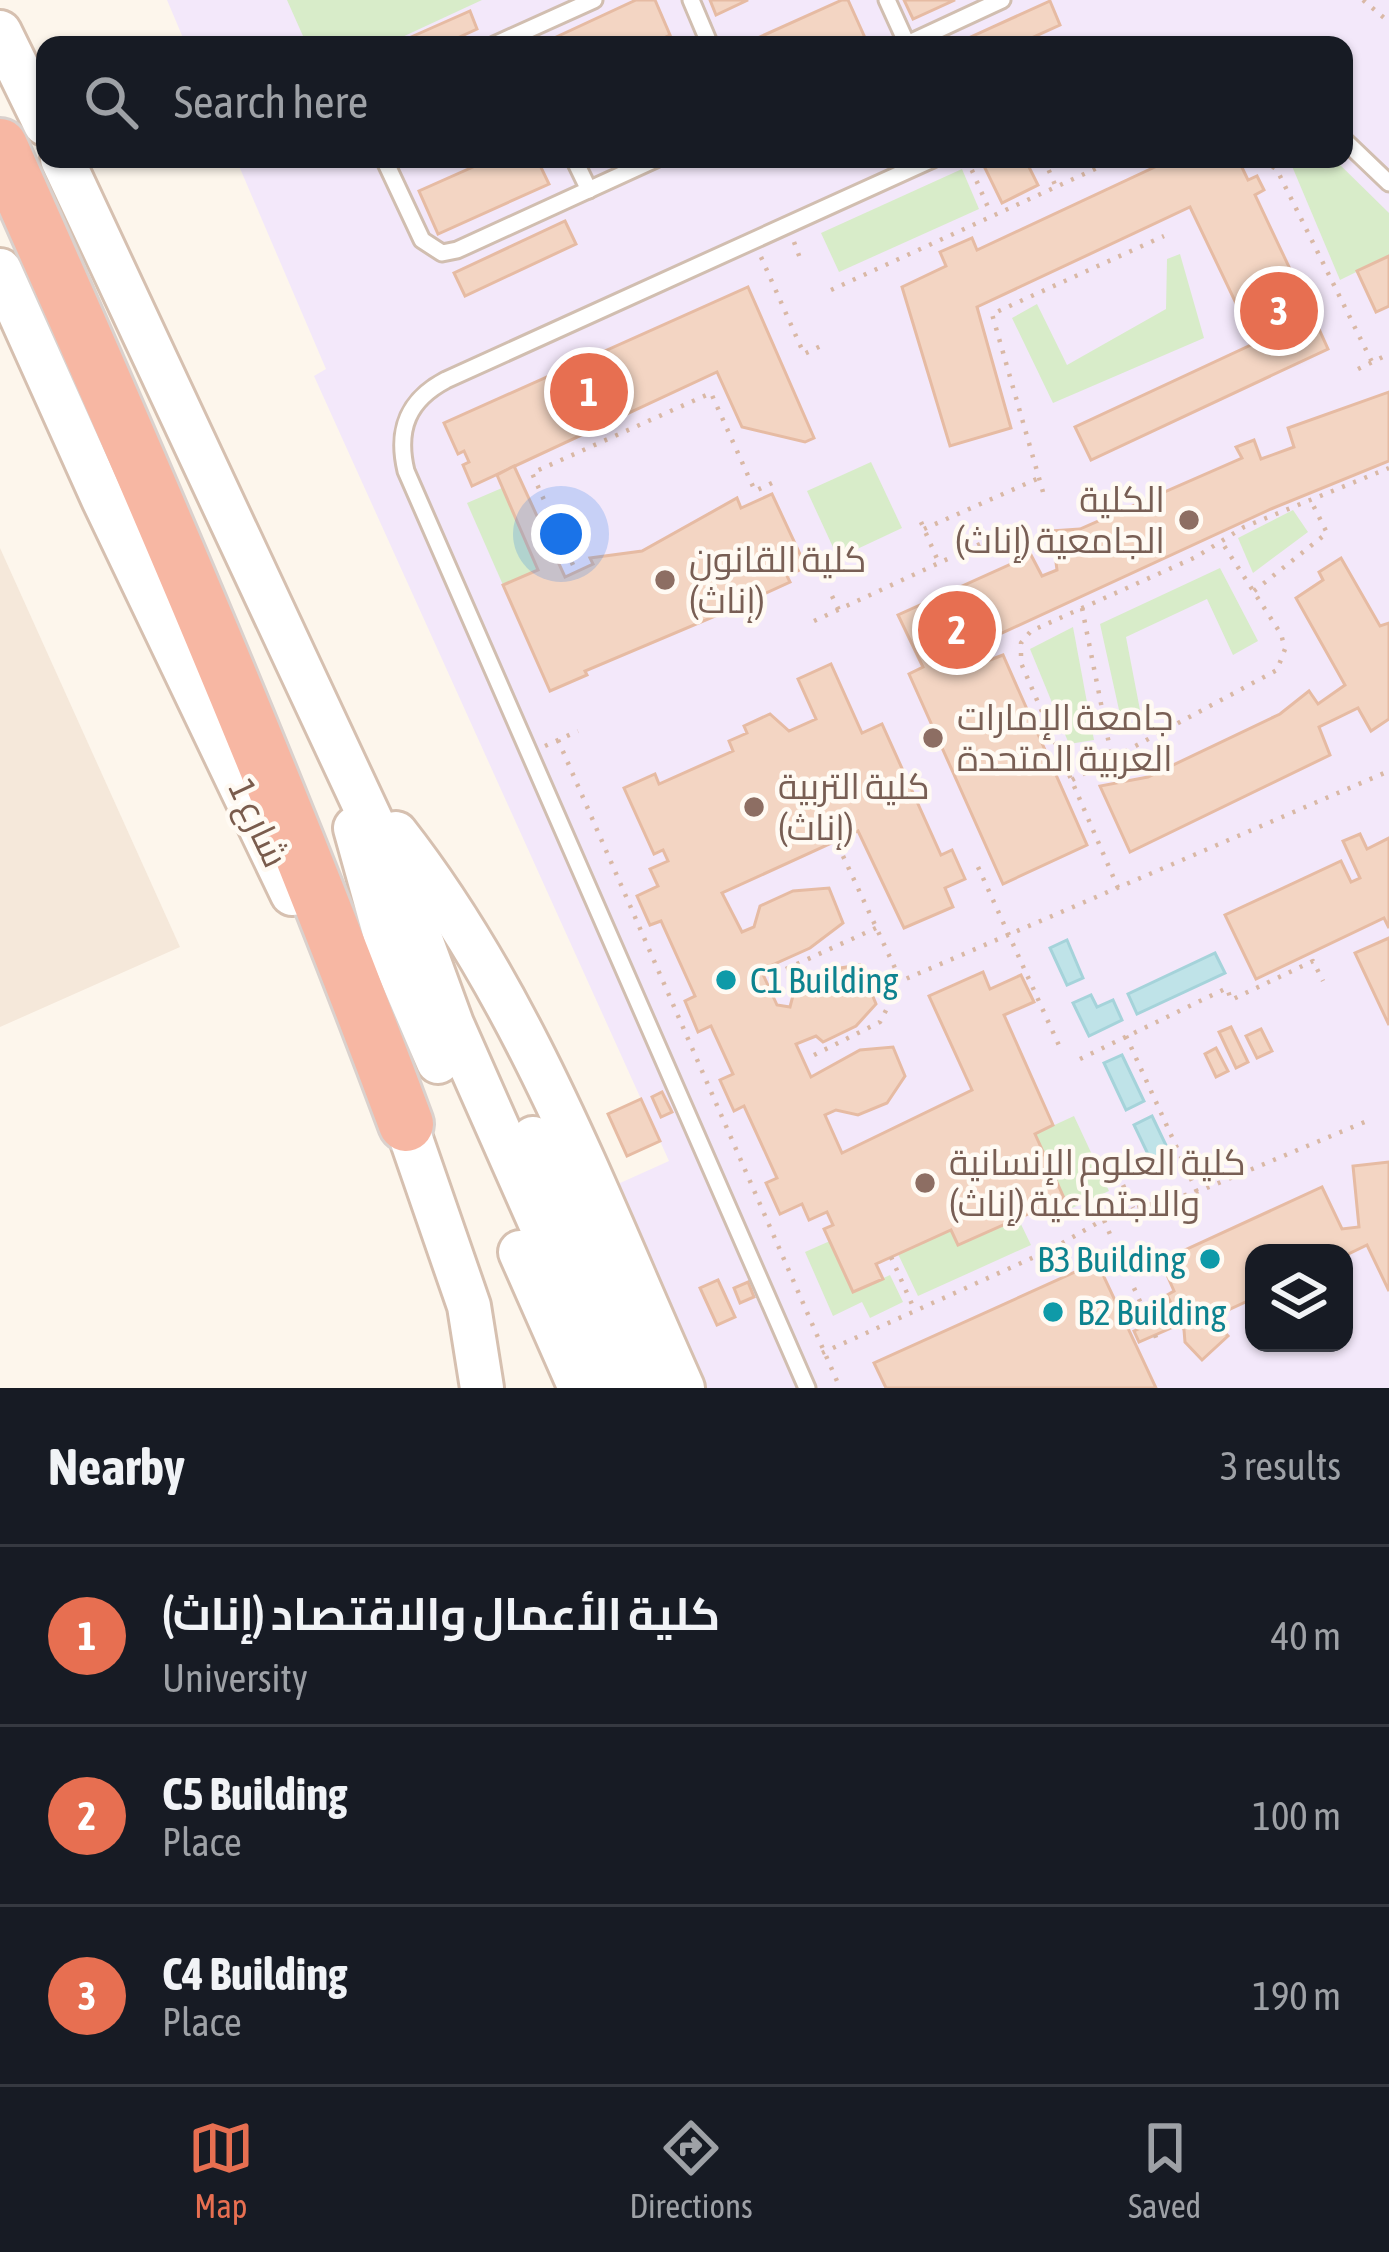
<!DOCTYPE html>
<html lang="en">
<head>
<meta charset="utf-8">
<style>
  body { margin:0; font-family:"Asap Condensed",Cairo,sans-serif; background:#242831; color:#f1f3f6 }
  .controls { position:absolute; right:36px; bottom:36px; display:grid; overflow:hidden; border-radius:24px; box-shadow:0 3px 9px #0004 }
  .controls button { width:108px; height:108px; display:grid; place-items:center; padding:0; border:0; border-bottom:3px solid #363941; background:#171b24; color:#f1f3f6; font:60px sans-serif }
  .you { position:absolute; left:561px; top:534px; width:42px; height:42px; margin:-30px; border:9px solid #fff; border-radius:50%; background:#1a73e8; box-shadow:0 0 0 18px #1a73e833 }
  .badge { display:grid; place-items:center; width:78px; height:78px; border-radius:50%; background:#e76f51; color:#fff; font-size:39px; font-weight:700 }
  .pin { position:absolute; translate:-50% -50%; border:6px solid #fff; box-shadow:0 3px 12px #0006 }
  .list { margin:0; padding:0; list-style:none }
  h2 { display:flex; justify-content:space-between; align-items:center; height:156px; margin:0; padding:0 48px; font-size:51px }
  h2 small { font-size:39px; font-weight:400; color:#9ea1a6 }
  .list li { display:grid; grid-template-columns:78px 1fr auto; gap:36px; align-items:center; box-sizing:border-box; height:180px; padding:0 48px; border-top:3px solid #363941 }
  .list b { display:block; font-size:45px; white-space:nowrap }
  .list p { margin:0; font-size:39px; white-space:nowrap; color:#9ea1a6 }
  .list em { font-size:39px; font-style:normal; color:#9ea1a6 }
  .icon { flex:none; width:66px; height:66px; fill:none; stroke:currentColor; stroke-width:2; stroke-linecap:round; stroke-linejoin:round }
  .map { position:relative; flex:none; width:1389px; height:1388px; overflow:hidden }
  .search { position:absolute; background:#171b24; box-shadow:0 3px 9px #0004; left:36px; right:36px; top:36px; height:132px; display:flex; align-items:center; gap:30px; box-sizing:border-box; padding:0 42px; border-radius:24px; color:#9ea1a6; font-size:45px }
  .sheet { height:696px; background:#171b24 }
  nav { display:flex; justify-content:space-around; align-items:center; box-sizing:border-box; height:168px; border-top:3px solid #363941; background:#171b24; font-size:33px; color:#9ea1a6 }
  nav a { display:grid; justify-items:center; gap:6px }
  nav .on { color:#e76f51 }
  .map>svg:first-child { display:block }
  .residential { fill:#f5e8da }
  .education { fill:#f3e8fa; fill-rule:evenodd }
  .green { fill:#d8ecc9 }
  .water { fill:#bfe3e8; stroke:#a5d3da; stroke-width:3 }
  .building { fill:#f3d5c3; stroke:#e6bba3; stroke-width:3 }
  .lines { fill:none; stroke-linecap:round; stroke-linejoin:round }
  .lane-casing { stroke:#d1beb0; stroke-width:21 }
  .secondary-casing { stroke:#d6c0b0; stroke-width:48 }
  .highway-casing { stroke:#dad1cd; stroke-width:60 }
  .path { stroke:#d9b8a5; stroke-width:4.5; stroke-dasharray:3 9; stroke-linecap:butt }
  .lane { stroke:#fff; stroke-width:15 }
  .secondary { stroke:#fff; stroke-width:42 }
  .highway { stroke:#f7b7a3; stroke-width:54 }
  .education-dot { fill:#8d6e63; stroke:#fffaf3; stroke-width:4.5 }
  .culture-dot { fill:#0f9aa8; stroke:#fffaf3; stroke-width:4.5 }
  .labels { text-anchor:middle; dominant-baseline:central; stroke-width:9; stroke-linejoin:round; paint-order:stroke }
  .education-label { font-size:36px; fill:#785e54; stroke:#fffaf3; text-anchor:start }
  .street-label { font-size:36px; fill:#7a5c4d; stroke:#fffaf3 }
  .culture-label { font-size:36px; fill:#0d838f; stroke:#fffaf3; text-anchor:start }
</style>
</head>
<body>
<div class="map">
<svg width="1389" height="1388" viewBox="0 0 1389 1388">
  <rect width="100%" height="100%" fill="#fdf6ec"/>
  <!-- residential -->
  <path class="residential" d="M0,548L180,947L0,1027Z"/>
  <!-- education -->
  <path class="education" d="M167,0H1389V1388H699L609,1188L669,1161L314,376L326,369L236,159H1344V45H186ZM1254,1253H1344V1343H1254Z"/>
  <!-- green -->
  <g class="green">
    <path d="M287,0H482L385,45H307Z"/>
    <path d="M1289,159H1334L1389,213V256L1340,280Z"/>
    <path d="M962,169L979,209L839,272L821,233Z"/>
    <path d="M1180,254L1204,338L1053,403L1012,318L1037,304L1067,365L1166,309L1167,259Z"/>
    <path d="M871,462L902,528L838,558L807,491Z"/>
    <path d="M502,488L538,570L503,585L467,503Z"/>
    <path d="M1293,510L1308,532L1253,573L1238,538Z"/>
    <path d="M1220,568L1258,641L1233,655L1207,599L1126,637L1140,710L1121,719L1100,624Z"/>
    <path d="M1073,627L1094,740L1069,744L1030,649Z"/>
    <path d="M1074,1116L1109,1191L1070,1209L1035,1134Z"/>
    <path d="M1018,1218L1031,1245L918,1296L898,1254L951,1230L959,1245Z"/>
    <path d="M830,1241L853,1292L890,1275L903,1302L870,1318L862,1302L833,1316L805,1252Z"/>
  </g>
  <!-- water -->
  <g class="water">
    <path d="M1067,940L1083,978L1067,985L1050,948Z"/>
    <path d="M1215,953L1225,973L1137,1014L1128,994Z"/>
    <path d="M1091,995L1097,1007L1113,1000L1122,1020L1089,1036L1073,1003Z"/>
    <path d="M1122,1055L1144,1101L1126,1110L1104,1063Z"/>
    <path d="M1152,1116L1174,1162L1156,1171L1134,1125Z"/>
  </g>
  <!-- building -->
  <g class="building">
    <path d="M636,0H655L670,35L648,45H539Z"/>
    <path d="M710,0H748L716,15Z"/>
    <path d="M842,0H848L866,40L856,45H742Z"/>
    <path d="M904,0H955L913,19Z"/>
    <path d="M1050,1L1060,25L1016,45H953Z"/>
    <path d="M470,11L477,29L442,45H393Z"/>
    <path d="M491,159H537L549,184L438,234L419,191Z"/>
    <path d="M988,159H1025L1038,185L1002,203L982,162Z"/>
    <path d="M1172,159H1238L1248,180L1257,176L1264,190L1255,195L1307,305L1315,301L1321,315L1314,318L1328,349L1091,460L1075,427L1255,343L1190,207L977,307L1011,428L950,446L902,287L946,266L940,252L972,238L977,250Z"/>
    <path d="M565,221L576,244L465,296L454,273Z"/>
    <path d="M1389,256V306L1376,312L1357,271Z"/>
    <path d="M748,287L814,438L805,442L742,427L717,372L472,486L463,465L469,462L464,451L458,454L444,423Z"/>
    <path d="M1389,392V461L1271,509L974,646L982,663L1003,655L1087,845L1003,884L909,674L923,667L898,615L1031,555L1042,576L1057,570L1052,531L1080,529L1242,458L1236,447L1254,440L1261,459L1294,447L1288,428Z"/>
    <path d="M514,466L565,577L593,564L590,558L642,551L737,498L741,508L772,494L806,567L787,576L790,582L751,600L747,589L734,595L739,606L585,671L587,675L550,691L503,585L538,570L497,475Z"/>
    <path d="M1341,558L1380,626L1389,623V719L1371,731L1358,708L1319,727L1330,755L1130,852L1100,786L1148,777L1280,714L1309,691L1318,704L1345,685L1296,598L1323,580L1319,572Z"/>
    <path d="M831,664L862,733L882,724L941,855L952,850L965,879L945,888L953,907L904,928L858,831L722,893L742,932L754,927L760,906L793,891L829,888L843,923L810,948L761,970L777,1005L790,1007L796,984L827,970L860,965L876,1004L856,1026L823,1042L816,1036L796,1044L811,1077L860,1050L893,1047L905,1076L887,1103L858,1115L836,1110L825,1115L842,1153L972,1090L929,996L983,972L990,989L1021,975L1034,1002L1004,1015L1053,1125L1035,1134L1064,1198L958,1245L951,1230L898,1254L876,1264L883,1279L853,1292L824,1229L833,1225L827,1212L809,1220L802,1204L780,1214L766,1183L777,1178L744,1106L734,1111L720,1080L733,1074L711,1026L698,1032L685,1001L695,996L661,921L650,925L637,896L658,886L650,869L668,861L663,850L654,854L624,788L655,774L659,784L733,751L729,741L747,733L744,726L770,714L789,731L816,719L798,679Z"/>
    <path d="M1360,834L1367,849L1389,838V928L1384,918L1256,979L1225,915L1341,861L1351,882L1360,878L1343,841Z"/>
    <path d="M1389,938V1025L1355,953Z"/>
    <path d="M1231,1027L1248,1062L1236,1068L1219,1032Z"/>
    <path d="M1261,1029L1272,1051L1257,1058L1246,1036Z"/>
    <path d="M1216,1048L1228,1071L1216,1077L1205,1054Z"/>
    <path d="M662,1092L672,1112L661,1117L652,1097Z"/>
    <path d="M641,1099L660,1141L627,1156L608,1114Z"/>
    <path d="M1389,1162V1291L1367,1245L1344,1256V1253H1254V1298L1211,1318L1228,1336L1202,1360L1185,1342L1184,1330L1167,1295L1174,1291L1161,1261L1322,1187L1342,1229L1359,1227L1353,1166Z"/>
    <path d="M1097,1262L1156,1388H886L874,1363Z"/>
    <path d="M718,1280L735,1317L717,1325L700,1288Z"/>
    <path d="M748,1282L754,1297L740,1303L734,1288Z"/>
    <path d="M1166,1317L1171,1328L1139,1342L1134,1331Z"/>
  </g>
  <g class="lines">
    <!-- lane casing -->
    <g class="lane-casing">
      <g id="lane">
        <path d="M691,0L710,45"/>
        <path d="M887,0L907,44"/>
        <path d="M494,45L594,0"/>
        <path d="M905,45L1002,0"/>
        <path d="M1344,140L1389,183"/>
        <path d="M384,159L422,240L442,253L457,250L656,159"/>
        <path d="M574,159L589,190"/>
        <path d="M807,1388L406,471C396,429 408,400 446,380L933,159"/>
      </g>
    </g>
    <!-- secondary casing -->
    <g class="secondary-casing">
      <g id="secondary">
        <path d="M0,32L45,124"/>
        <path d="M62,159L400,882L452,1024L613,1388"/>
        <path d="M0,270L102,497L292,894"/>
        <path d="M355,828L387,943L438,1062"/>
        <path d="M396,833C525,998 598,1199 683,1388"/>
        <path d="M394,1101L406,1124L469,1306L482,1388"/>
        <path d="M533,1138L647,1388"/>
        <path d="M520,1252L580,1388"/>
      </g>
    </g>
    <!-- highway casing -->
    <g class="highway-casing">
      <path id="highway" d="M0,146C144,469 283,793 406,1124"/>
    </g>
    <!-- path -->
    <g class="path">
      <path d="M1363,0L1389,22"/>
      <path d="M967,159L991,214"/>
      <path d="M1044,159L1056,187"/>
      <path d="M1263,159L1277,170L1372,362"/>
      <path d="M794,242L801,261"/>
      <path d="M761,257L804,354L823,345"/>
      <path d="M831,290L1117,159"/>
      <path d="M1358,369L1389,354"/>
      <path d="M1043,492L992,314L1164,236"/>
      <path d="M921,522L938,561"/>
      <path d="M924,529L1039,478"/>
      <path d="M573,565L532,473L711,393L755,491L772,483"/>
      <path d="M1254,591L1327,533L1310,499"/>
      <path d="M832,596L839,610"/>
      <path d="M1082,608L1112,759"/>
      <path d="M814,621L982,543"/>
      <path d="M558,740L840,1388"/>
      <path d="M545,746L578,731"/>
      <path d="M1072,780L1277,670L1285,649L1281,634L1221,541"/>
      <path d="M843,856L901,981L1389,771"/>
      <path d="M978,867L1062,1052"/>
      <path d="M1118,888L1021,663V643L1031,631L1196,557L1244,527L1389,468"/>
      <path d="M775,974L876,928"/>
      <path d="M1126,1036L1197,1192"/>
      <path d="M814,1055L880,1022L901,981"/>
      <path d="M1080,1059L1227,988L1231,1000L1313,961L1323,981"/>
      <path d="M1123,1185L1133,1208"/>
      <path d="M1104,1220L1112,1239"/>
      <path d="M891,1257L915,1311"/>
      <path d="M1134,1288L1150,1324"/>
      <path d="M1155,1335L1158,1343"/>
      <path d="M822,1353L1052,1249L1113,1214L1197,1192L1367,1121"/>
    </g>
    <!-- lane -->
    <use href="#lane" class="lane"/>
    <!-- secondary -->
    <use href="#secondary" class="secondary"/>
    <!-- highway -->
    <use href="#highway" class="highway"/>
  </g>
  <!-- markers -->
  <g class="education-dot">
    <circle cx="1189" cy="520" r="12"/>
    <circle cx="665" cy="580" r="12"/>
    <circle cx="933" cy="738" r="12"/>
    <circle cx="754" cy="807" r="12"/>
    <circle cx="925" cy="1183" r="12"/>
  </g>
  <g class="culture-dot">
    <circle cx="726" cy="980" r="12"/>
    <circle cx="1210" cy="1259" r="12"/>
    <circle cx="1053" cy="1312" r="12"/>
  </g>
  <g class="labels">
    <!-- education labels -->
    <g class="education-label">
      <text x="1165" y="499" text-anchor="end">الكلية<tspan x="1165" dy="41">الجامعية (إناث)</tspan></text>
      <text x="689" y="559">كلية القانون<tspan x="689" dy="41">(إناث)</tspan></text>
      <text x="957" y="717">جامعة الإمارات<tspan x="957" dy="41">العربية المتحدة</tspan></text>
      <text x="778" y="786">كلية التربية<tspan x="778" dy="41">(إناث)</tspan></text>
      <text x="949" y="1162">كلية العلوم الإنسانية<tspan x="949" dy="41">والاجتماعية (إناث)</tspan></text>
    </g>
    <!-- street labels -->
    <g class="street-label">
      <text transform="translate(259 823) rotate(65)">شارع 1</text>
    </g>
    <!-- culture labels -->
    <g class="culture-label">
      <text x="750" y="980">C1 Building</text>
      <text x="1186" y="1259" text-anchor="end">B3 Building</text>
      <text x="1077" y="1312">B2 Building</text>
    </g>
  </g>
</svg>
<div class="controls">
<button><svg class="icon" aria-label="layers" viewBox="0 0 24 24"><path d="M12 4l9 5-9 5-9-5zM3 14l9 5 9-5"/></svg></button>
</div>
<div class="you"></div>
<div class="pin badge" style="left:589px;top:392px">1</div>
<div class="pin badge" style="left:957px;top:630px">2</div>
<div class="pin badge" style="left:1279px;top:311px">3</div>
<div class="search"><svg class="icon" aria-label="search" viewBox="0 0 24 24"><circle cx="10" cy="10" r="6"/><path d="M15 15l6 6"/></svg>Search here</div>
</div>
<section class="sheet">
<h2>Nearby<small>3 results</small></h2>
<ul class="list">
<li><span class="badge">1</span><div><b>كلية الأعمال والاقتصاد (إناث)</b><p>University</p></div><em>40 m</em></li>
<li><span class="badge">2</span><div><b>C5 Building</b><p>Place</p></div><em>100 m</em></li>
<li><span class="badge">3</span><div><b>C4 Building</b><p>Place</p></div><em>190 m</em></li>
</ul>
</section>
<nav>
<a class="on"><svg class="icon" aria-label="map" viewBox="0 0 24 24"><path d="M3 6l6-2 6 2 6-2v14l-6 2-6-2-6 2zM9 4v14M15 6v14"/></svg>Map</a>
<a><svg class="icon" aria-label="directions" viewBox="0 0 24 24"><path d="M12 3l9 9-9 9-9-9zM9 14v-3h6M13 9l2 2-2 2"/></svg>Directions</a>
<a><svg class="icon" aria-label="saved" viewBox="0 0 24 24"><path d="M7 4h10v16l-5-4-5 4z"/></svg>Saved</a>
</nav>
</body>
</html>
